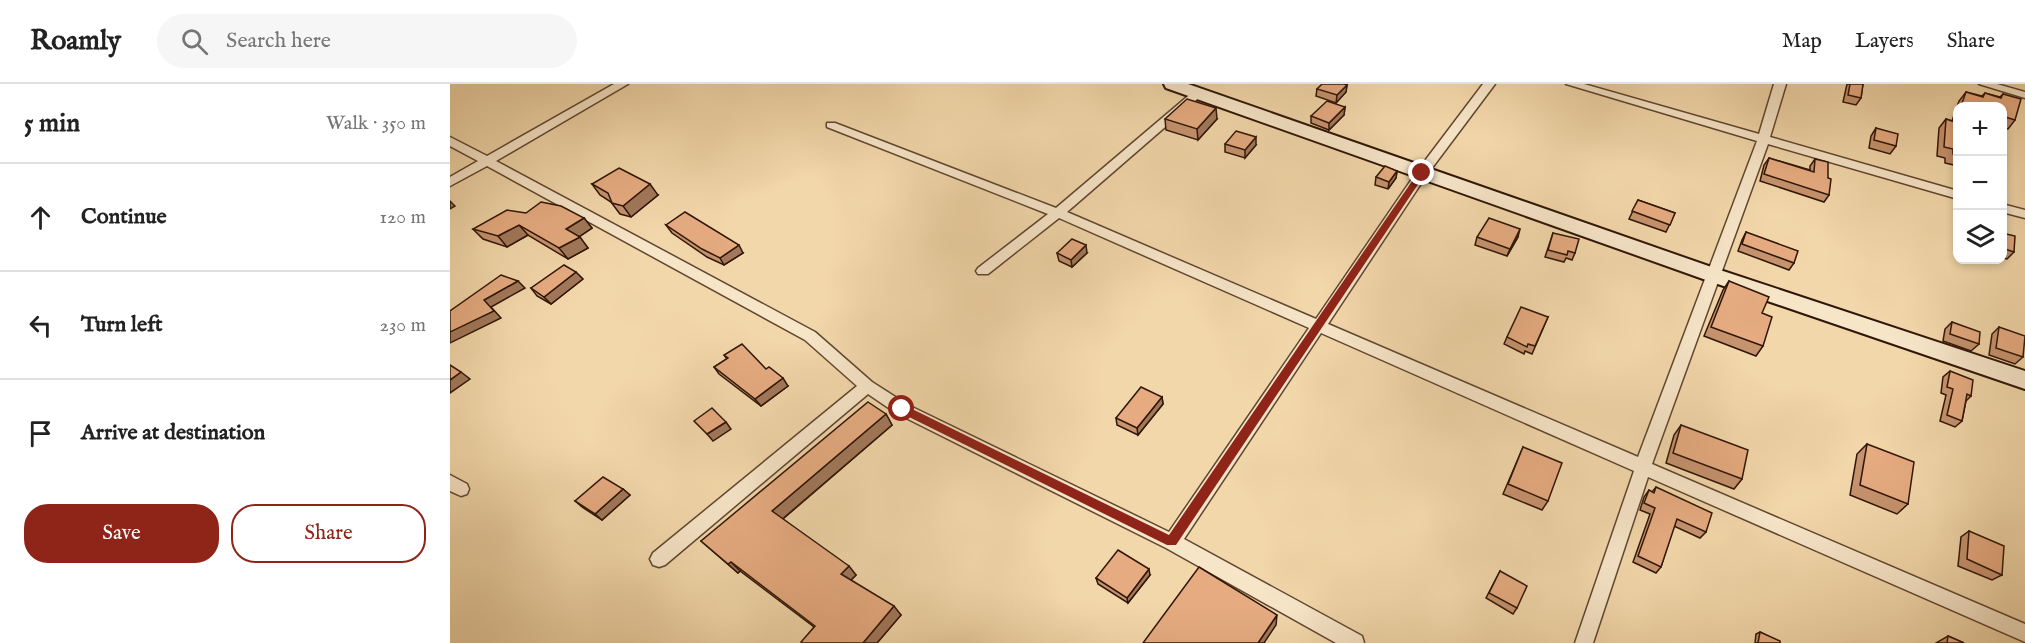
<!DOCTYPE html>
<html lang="en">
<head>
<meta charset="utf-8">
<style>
  body { margin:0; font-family:"IM FELL English",serif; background:#f6f6f6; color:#222 }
  .controls { position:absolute; right:18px; top:18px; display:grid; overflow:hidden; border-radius:12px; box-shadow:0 3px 9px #0003 }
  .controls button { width:54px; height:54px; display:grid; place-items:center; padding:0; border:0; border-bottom:2px solid #e0e0e0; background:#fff; color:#222; font:30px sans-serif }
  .stop { position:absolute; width:18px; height:18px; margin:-14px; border:4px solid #8f2418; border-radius:50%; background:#fff }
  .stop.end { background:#8f2418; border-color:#fff; box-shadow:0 2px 6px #0008 }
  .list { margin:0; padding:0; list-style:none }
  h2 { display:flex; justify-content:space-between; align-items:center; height:78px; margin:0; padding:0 24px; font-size:26px }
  h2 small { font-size:20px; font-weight:400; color:#767676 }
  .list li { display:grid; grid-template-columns:39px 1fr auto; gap:18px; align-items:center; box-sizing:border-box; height:108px; padding:0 24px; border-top:2px solid #e0e0e0 }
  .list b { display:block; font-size:22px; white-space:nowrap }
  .list em { font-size:20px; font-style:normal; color:#767676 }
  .actions { display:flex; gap:12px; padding:18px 24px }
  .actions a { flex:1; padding:14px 0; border:2px solid #8f2418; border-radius:24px; text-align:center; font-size:21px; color:#8f2418 }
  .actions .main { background:#8f2418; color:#fff }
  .icon { flex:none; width:33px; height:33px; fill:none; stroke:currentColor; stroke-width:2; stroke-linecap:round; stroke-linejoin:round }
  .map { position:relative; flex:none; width:1575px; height:559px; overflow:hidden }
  header { display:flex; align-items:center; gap:36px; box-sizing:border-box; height:84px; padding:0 30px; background:#fff; border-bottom:2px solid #e0e0e0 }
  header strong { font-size:28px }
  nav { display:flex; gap:33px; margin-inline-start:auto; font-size:21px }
  .search { width:420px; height:54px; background:#f6f6f6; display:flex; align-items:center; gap:15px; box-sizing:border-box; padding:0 21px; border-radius:33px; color:#767676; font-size:22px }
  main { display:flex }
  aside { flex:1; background:#fff }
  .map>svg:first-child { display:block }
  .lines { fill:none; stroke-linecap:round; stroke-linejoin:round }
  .street-casing { stroke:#60462f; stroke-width:3 }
  .secondary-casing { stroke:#301606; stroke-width:4 }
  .street { fill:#f7e5c8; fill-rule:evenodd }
  .secondary { fill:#f7e5c8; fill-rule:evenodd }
  .wall { fill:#c6936f; stroke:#301606; stroke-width:1.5 }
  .shaded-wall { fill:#a1785a; stroke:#301606; stroke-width:1.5 }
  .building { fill:#e6ab81; stroke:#301606; stroke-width:1.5 }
  .route { fill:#8f2418 }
</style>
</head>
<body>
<header>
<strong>Roamly</strong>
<div class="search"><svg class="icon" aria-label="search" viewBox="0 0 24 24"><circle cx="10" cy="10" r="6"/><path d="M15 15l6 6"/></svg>Search here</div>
<nav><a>Map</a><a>Layers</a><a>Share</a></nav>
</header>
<main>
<aside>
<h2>5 min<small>Walk · 350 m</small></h2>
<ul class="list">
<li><svg class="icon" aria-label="ahead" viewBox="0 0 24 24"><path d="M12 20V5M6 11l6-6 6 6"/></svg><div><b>Continue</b></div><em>120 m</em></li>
<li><svg class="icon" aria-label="left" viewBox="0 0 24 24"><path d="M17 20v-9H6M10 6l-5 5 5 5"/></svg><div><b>Turn left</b></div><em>230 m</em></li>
<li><svg class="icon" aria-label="arrive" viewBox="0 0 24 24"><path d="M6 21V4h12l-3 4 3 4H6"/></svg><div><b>Arrive at destination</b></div></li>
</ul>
<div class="actions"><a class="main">Save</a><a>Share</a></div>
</aside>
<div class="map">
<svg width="1575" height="559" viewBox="0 0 1575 559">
  <rect width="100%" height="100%" fill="#f2d7aa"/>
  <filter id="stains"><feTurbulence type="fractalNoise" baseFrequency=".00333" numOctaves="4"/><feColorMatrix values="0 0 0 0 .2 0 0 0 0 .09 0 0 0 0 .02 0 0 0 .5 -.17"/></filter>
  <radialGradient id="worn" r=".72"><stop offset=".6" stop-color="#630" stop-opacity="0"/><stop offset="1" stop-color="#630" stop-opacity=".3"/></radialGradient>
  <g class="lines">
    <!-- street casing -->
    <g class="street-casing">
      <g id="street">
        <path d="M164,0H178L46,77L365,248L422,298L458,321L719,448L859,244L609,134L538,190H528L526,187L528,184L598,130L377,43V39H385L606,124L744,7H752V11L617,128L866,235L968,86L1033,0H1045L976,92L878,240L1188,373L1307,57L1116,0H1134L1309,50L1324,0H1336L1320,53L1508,107V115L1318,60L1202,380L1575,540V558L1198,393L1143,559H1125L1184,387L871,249L734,455L912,552L914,559H886L716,464L446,329L418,310L215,481L209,483L203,481L200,475L203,469L407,302L355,256L37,82L0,102V93L28,77L0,62V53L37,72Z"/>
        <path d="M1529,0H1547L1575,8V14Z"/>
        <path d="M1552,120L1575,126V134L1552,128Z"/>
        <path d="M0,391L17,400L19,405L17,410L11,412L0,407Z"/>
      </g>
    </g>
    <!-- secondary casing -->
    <g class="secondary-casing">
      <path id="secondary" d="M714,0H738L1270,186L1575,287V305L1256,196L716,4Z"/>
    </g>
    <!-- street -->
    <use href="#street" class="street"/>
    <!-- secondary -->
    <use href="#secondary" class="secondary"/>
  </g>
  <!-- wall -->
  <g class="wall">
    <path d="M1397,0H1413L1411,14L1406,21L1393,18Z"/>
    <path d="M897,1L896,8L886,19L866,12L867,5Z"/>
    <path d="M1516,8L1532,12L1535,9L1550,13L1553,10L1565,36L1558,45L1552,44V22H1508V82L1495,79V74L1487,72L1489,44L1496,35L1502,37L1509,17Z"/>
    <path d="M895,23L894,31L879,46L861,39V32Z"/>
    <path d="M715,35H767L748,56L716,46Z"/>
    <path d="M1426,44L1446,62L1440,70L1419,64L1421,52Z"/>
    <path d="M775,60L806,61L795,74L775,68Z"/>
    <path d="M1319,74L1360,86V82L1365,75L1378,94L1379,111L1374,118L1310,97L1314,81Z"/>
    <path d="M947,87L946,94L938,105L925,101L926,93Z"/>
    <path d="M142,100L208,111L181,133L170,130L161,118L150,111Z"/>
    <path d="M1188,116L1225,129L1216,148L1179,135Z"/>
    <path d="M76,129L134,134L142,144L129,153L138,164L118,175L78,151L57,163L33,155L23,145Z"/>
    <path d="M216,141L293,169L274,181L257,173L222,149Z"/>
    <path d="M1296,148L1344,179L1339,186L1288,167L1292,156Z"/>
    <path d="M1103,149L1125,169L1122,176L1116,174L1114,178L1095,173Z"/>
    <path d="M1552,149L1564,168L1557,175L1552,174Z"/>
    <path d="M1027,153H1068L1057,172L1025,161Z"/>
    <path d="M607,169H637L622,183L609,177Z"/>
    <path d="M133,195L101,220L87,212L81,204Z"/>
    <path d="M1279,197L1312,229L1313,262L1306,272L1254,252L1273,206Z"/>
    <path d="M1098,233L1082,270L1075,267L1074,270L1054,260L1057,253Z"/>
    <path d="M1502,238L1529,260L1521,267L1493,257L1495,245Z"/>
    <path d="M1549,243L1573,273L1565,280L1539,271L1542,250Z"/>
    <path d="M274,271L338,302L311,322L269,290L264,283L277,275Z"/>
    <path d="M1500,287L1521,312L1516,317L1512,337L1505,343L1490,337L1496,311L1491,309L1493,293Z"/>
    <path d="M712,313L713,320L688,351L667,341L666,334Z"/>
    <path d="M436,330L442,341L333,435L406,491L401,496L451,531L427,559H352L364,543L290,487L288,489L251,457Z"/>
    <path d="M1231,341L1292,395L1284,405L1216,379L1224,351Z"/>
    <path d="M1417,360L1458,420L1447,430L1400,411L1407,370Z"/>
    <path d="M1073,363L1098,417L1092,426L1053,410Z"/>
    <path d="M1206,403L1256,448L1250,454L1224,442L1211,483L1206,489L1183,478L1200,430L1190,426L1194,413L1199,406L1202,408Z"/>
    <path d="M173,405L180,411L152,436L132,423L125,417Z"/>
    <path d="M1519,447L1552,491L1542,496L1508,482L1511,453Z"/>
    <path d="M1050,487L1067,524L1063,530L1036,514Z"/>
    <path d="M700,491L678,519L648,500L646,494Z"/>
    <path d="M1310,548L1330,559H1305L1306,550Z"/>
    <path d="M1498,552L1514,559H1486Z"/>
  </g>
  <!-- shaded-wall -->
  <g class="shaded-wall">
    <path d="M897,1L896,8L886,19L887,11Z"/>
    <path d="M895,23L894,31L879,46V39Z"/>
    <path d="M766,24L767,35L748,56L747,45Z"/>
    <path d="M806,53V61L795,74V66Z"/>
    <path d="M947,87L946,94L938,105L939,98Z"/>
    <path d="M200,100L208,111L181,133L173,122Z"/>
    <path d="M0,117L5,122L0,125Z"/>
    <path d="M134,134L142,144L124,156L116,145Z"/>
    <path d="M69,141L78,151L57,163L48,152Z"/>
    <path d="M1070,145L1068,153L1057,172L1060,165Z"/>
    <path d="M130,153L138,164L118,175L109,164Z"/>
    <path d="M289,161L293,169L274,181L270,174Z"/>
    <path d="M636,161L637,169L622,183L621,176Z"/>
    <path d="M126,188L133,195L101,220L94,213Z"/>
    <path d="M68,197L75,204L41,223L51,234L0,259V248L34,216Z"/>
    <path d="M11,288L20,295L0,309V296Z"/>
    <path d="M333,294L338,302L311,322L305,315Z"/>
    <path d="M712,313L713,320L688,351L687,344Z"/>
    <path d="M436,330L442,341L330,437L322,427Z"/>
    <path d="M276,338L281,345L263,357L257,350Z"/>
    <path d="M173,405L180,411L152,436L145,430Z"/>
    <path d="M281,478L290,487L288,489L278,480Z"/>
    <path d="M399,482L406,491L398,499L391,490Z"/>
    <path d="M699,485L700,491L678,519L677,514Z"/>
    <path d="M444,522L451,531L427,559H413Z"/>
    <path d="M827,531L826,541L814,559H808Z"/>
  </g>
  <!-- building -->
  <g class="building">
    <path d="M872,0H894L897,1L887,11L867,5Z"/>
    <path d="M1400,0H1413L1411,14L1398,11Z"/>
    <path d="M1516,8L1533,13L1535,9L1551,14L1553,10L1571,15L1565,36L1552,32V22H1511Z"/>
    <path d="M737,15L766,24L747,45L715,35Z"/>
    <path d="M877,17L895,23L879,39L861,32Z"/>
    <path d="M1508,31V71L1503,70V65L1494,63L1496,35L1505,38Z"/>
    <path d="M1426,44L1448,50L1446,62L1424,56Z"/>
    <path d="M786,47L806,53L795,66L775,60Z"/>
    <path d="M1319,74L1364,88L1365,75L1378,78V94L1381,95L1379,111L1314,90Z"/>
    <path d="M935,82L947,87L939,98L926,93Z"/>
    <path d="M169,84L200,100L173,122L162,119L158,109L142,100Z"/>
    <path d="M1188,116L1225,129L1220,141L1182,127Z"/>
    <path d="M91,118L111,122L134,134L116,145L130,153L109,164L69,141L48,152L23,145L57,126L76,129Z"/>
    <path d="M235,128L289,161L270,174L252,165L216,141Z"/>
    <path d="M1039,134L1070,145L1060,165L1027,153Z"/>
    <path d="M1296,148L1348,167L1344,179L1292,160Z"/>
    <path d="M1103,149L1129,155L1125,169L1118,167L1117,171L1098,166Z"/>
    <path d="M1552,149L1565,152L1564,168L1552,164Z"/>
    <path d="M622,155L636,161L621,176L607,169Z"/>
    <path d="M114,181L126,188L94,213L81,204Z"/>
    <path d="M51,191L68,197L34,216L44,227L0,248V227Z"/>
    <path d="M1279,197L1319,213L1312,229L1322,233L1313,262L1261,243Z"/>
    <path d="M1071,223L1098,233L1085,262L1078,260L1077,263L1057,253Z"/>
    <path d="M1502,238L1530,248L1529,260L1500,250Z"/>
    <path d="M1549,243L1575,252L1573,273L1546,264Z"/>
    <path d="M292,260L316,285L319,283L333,294L305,315L264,283L278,274L274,271Z"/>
    <path d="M0,281L11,288L0,296Z"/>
    <path d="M1500,287L1523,296L1521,312L1517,310L1512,337L1497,331L1503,305L1497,303Z"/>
    <path d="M691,303L712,313L687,344L666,334Z"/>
    <path d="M418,318L436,330L322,427L399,482L391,490L444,522L413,559H353L351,558L365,542L281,478L278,480L251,457Z"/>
    <path d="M262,324L276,338L257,350L244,337Z"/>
    <path d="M1231,341L1298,366L1292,395L1223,369Z"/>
    <path d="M1417,360L1464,378L1458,420L1410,401Z"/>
    <path d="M1073,363L1112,379L1098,417L1058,400Z"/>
    <path d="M153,393L173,405L145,430L125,417Z"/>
    <path d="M1206,403L1262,429L1256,448L1227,435L1211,483L1188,472L1205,424L1194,419L1199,406L1204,409Z"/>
    <path d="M1519,447L1554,462L1552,491L1517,475Z"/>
    <path d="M668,466L699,485L677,514L646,494Z"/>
    <path d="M749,483L827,531L808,559H693Z"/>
    <path d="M1050,487L1077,502L1067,524L1039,509Z"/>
    <path d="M1310,548L1330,557V559H1308Z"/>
    <path d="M1498,552L1514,559H1497Z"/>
  </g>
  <!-- route -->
  <path class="route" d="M972,86L976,89L975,90L726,461H717L449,328L447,325L452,321L456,322L719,451L969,87Z"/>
  <rect width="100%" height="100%" filter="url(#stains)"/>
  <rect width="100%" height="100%" fill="url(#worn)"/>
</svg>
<div class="controls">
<button>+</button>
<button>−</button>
<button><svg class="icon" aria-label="layers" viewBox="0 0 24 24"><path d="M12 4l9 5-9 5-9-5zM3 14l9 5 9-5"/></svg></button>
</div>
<div class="stop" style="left:452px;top:325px"></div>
<div class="stop end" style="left:972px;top:89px"></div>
</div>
</main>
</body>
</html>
